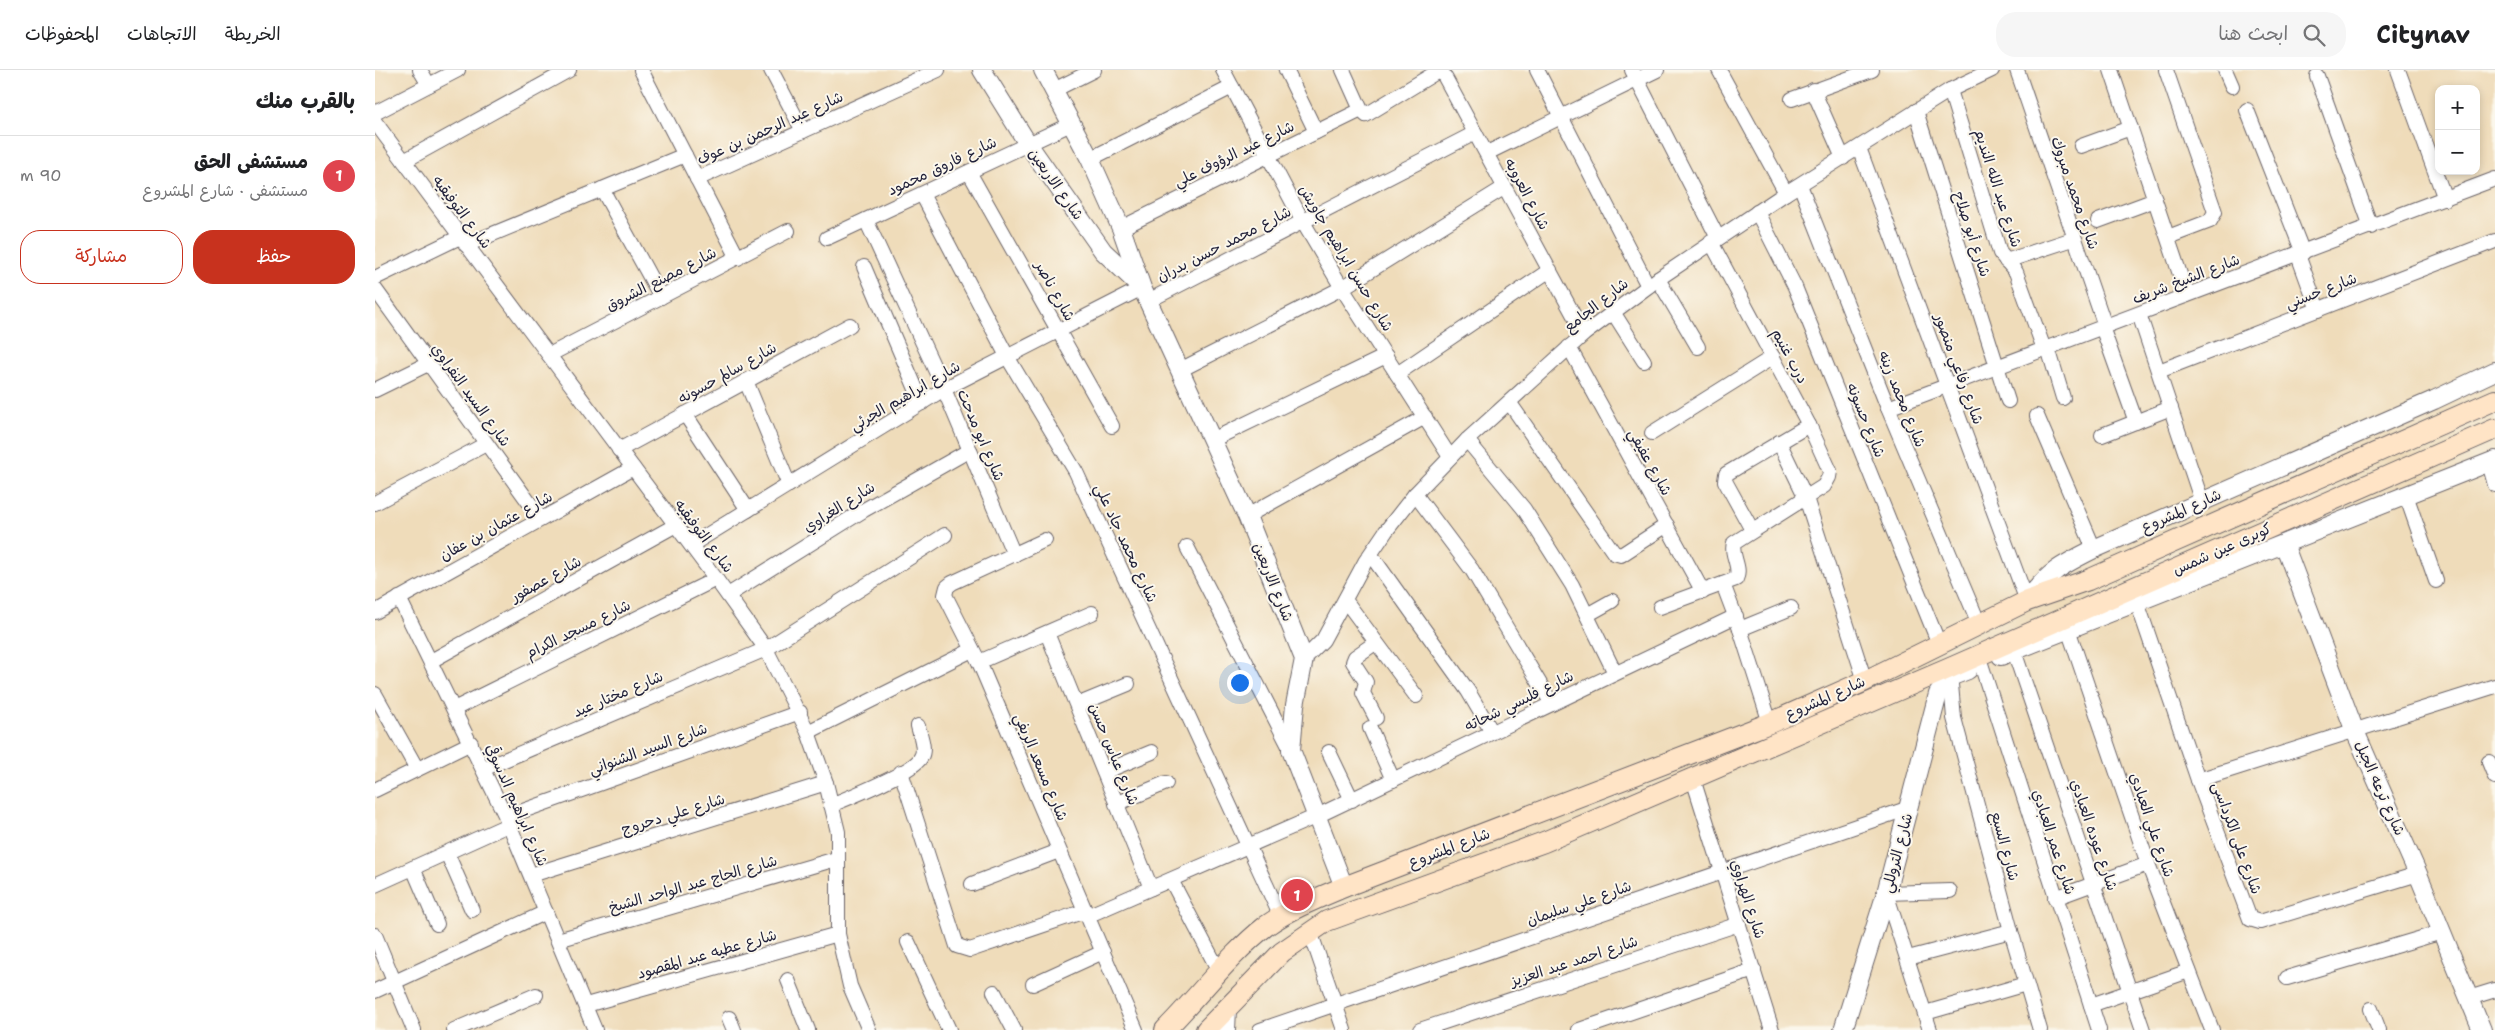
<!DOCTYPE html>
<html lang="ar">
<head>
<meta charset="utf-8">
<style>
  body { margin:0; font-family:"Shantell Sans","Playpen Sans Arabic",sans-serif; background:#f6f6f6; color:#202124; direction:rtl }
  .controls { position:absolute; right:15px; top:15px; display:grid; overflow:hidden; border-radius:10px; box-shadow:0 2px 8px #0003 }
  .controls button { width:45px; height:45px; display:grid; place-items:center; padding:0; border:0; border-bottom:1px solid #e0e0e0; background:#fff; color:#202124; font:25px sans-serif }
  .you { position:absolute; left:864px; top:612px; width:18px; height:18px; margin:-12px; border:4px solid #fff; border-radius:50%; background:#1a73e8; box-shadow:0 0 0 8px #1a73e833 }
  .badge { display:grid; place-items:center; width:32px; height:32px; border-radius:50%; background:#c8321e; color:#fff; font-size:16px; font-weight:700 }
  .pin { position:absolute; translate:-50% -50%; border:2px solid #fff; box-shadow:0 1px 5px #0006 }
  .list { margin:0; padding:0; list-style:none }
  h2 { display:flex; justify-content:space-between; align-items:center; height:65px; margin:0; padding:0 20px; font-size:21px }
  h2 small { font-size:16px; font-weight:400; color:#757577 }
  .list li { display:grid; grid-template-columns:32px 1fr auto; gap:15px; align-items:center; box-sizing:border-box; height:80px; padding:0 20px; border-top:1px solid #e0e0e0 }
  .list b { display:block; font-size:19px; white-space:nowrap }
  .list p { margin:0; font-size:16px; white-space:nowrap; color:#757577 }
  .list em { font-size:16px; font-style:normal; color:#757577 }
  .actions { display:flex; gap:10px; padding:15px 20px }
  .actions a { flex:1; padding:11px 0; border:1px solid #c8321e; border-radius:20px; text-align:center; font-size:18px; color:#c8321e }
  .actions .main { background:#c8321e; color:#fff }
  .icon { flex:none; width:28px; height:28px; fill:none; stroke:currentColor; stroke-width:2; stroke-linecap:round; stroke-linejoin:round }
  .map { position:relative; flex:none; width:2120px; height:960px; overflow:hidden; direction:ltr }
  header { display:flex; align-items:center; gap:30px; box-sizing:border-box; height:70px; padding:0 25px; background:#fff; border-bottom:1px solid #e0e0e0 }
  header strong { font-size:24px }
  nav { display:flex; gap:28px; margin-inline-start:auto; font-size:18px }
  .search { width:350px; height:45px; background:#f6f6f6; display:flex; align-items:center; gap:12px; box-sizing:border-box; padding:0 18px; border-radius:20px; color:#757577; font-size:19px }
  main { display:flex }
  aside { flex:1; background:#fff }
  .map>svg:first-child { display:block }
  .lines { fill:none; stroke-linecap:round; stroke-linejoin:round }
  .minor-casing { stroke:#6a6367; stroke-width:16 }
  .tertiary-casing { stroke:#6a6367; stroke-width:20 }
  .secondary-casing { stroke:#6a6367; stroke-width:22 }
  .minor { stroke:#fff; stroke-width:14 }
  .tertiary { stroke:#fff; stroke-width:18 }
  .secondary { stroke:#ffe4c6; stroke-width:20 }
  .labels { text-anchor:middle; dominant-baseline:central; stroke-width:4; stroke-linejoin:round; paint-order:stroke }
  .street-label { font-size:15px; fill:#22223b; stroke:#fbf7ec }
</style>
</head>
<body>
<header>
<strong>Citynav</strong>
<div class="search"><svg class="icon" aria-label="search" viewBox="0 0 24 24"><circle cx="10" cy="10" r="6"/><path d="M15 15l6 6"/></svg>ابحث هنا</div>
<nav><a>الخريطة</a><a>الاتجاهات</a><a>المحفوظات</a></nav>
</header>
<main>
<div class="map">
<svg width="2120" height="960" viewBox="0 0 2120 960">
  <rect width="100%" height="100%" fill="#fbf7ec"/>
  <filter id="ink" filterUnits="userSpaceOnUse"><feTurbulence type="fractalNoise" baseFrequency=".02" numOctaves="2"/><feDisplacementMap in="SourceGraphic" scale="10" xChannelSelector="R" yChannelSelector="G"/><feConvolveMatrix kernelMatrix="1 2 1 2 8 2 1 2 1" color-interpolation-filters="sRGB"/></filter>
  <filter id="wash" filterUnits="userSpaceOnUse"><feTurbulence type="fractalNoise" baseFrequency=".0096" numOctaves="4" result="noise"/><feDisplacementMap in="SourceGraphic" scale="20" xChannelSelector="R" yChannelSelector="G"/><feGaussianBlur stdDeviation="1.12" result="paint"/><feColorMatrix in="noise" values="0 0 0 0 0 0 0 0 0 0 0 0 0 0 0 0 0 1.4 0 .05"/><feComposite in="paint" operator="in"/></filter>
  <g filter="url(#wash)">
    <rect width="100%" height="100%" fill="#efdcba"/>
  </g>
  <g filter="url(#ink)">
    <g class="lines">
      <!-- minor casing -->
      <g class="minor-casing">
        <g id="minor">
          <path d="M45,0L54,15"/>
          <path d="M266,0L363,188"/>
          <path d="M396,0L428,61"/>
          <path d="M848,0L928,152L967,218L1075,387"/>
          <path d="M911,0L941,62"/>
          <path d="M968,0L986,40L991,45L1065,0"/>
          <path d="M1066,0L1209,264"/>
          <path d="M1162,0L1273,216"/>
          <path d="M1257,0L1343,168"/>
          <path d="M1344,0L1411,123"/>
          <path d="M1642,0L1730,256"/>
          <path d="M1736,0L1812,225"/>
          <path d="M1791,0L1840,142L1835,151L1793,167"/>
          <path d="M1850,0L1857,16"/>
          <path d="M2023,0L2070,129"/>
          <path d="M1942,6L1996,157"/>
          <path d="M679,20L719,0"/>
          <path d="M1438,20L1468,88"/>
          <path d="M1575,20L1625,183L1641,202L1669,279"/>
          <path d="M1417,29L1497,0"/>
          <path d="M1872,40L1928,183"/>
          <path d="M1541,41L1633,331"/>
          <path d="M0,43L83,0"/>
          <path d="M0,52L341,509L391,579L433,662L451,713L463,762V864L475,916L494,960"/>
          <path d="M1706,76L1756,58"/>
          <path d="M1484,78L1652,531"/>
          <path d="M1112,83L1282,0"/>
          <path d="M715,89L857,17"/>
          <path d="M29,91L194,0"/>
          <path d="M594,102L737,356"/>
          <path d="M322,109L563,0"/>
          <path d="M1425,115L1513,338L1604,554"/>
          <path d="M227,119L286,227"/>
          <path d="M547,124L633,288L701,402L906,847"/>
          <path d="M1382,142L1420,217L1564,574"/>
          <path d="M491,150L569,319L639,485"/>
          <path d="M1723,151L1780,130"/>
          <path d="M746,158L986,40"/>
          <path d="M452,168L696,54"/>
          <path d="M91,175L310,85"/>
          <path d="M1923,185L1943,240"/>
          <path d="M1631,191L1698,169"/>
          <path d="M489,197L547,333"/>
          <path d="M0,208L85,167"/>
          <path d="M1283,209L1323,277"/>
          <path d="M0,219L166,449"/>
          <path d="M773,231L1100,63"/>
          <path d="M1238,242L1269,291"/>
          <path d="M1764,244L1827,432"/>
          <path d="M1727,257L1761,352"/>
          <path d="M1194,277L1328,522"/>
          <path d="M1673,278L1688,328"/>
          <path d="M174,285L413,161"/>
          <path d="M805,300L967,218L1130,117"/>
          <path d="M1784,301L2120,171"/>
          <path d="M1022,304L1175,200"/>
          <path d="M371,311L414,415"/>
          <path d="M0,320L53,294"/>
          <path d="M1134,332L1239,483L1246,485L1292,455"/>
          <path d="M1513,338L2120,109"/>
          <path d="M310,344L373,440"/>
          <path d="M1662,346L1719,479"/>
          <path d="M1277,363L1398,287"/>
          <path d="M1727,365L1796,338"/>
          <path d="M837,370L1011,286"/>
          <path d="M1092,370L1149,439L1197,515L1240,603"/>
          <path d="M1404,372L1431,428L1490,611"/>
          <path d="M244,380L475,255"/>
          <path d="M2114,393L2120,415"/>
          <path d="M1040,424L1097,500L1177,634"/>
          <path d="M2031,425L2061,511"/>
          <path d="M0,433L111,374"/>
          <path d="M872,446L1050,347"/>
          <path d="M1377,460L1350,411L1351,404L1434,355"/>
          <path d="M670,470L577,513L572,517L570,525L604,592L761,960"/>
          <path d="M316,475L569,319L767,218"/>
          <path d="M812,477L916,680"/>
          <path d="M996,485L1093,621L1117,662"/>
          <path d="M1348,514L1365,559L1395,653"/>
          <path d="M353,525L489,440L595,380"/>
          <path d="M24,528L131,747L220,960"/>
          <path d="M970,530L1041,626"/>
          <path d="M1762,532L1823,710L1875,849L1885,852L2043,804"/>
          <path d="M1285,537L1361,509C1367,497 1355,485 1359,473L1449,416L1454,407L1455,401L1434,355L1336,172"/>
          <path d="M0,542L258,398"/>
          <path d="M1212,545L1237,531"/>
          <path d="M1365,559L1416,538"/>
          <path d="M1693,559L1773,794L1837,960"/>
          <path d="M672,563L776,818"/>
          <path d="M1000,573L980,587L978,592L991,612L988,623L1001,648"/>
          <path d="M1639,581L1768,960"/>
          <path d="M929,589L948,570L990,492L1011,461L1040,424L1092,370L1209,264L1283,209L1411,123L1575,20L1617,0"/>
          <path d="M56,591L301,455"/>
          <path d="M604,592L717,543"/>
          <path d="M1606,594L1724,960"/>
          <path d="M1575,603L1579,648L1636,861L1665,960"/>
          <path d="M0,624L42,699"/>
          <path d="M702,635L753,614"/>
          <path d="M79,639L341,509"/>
          <path d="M995,658L1018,710"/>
          <path d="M433,662L597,580"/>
          <path d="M954,682L977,730"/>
          <path d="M2114,692L2120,707"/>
          <path d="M108,699L391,579L570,465"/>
          <path d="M526,702L582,876L595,880L710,841"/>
          <path d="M729,702L777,682"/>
          <path d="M1318,709L1397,960"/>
          <path d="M1823,710L2120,616"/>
          <path d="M0,720L96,673"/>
          <path d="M741,734L791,713"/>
          <path d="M456,735C473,728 540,701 546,687C551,679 545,665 543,656"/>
          <path d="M131,747L425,642"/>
          <path d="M72,783L97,840"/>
          <path d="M38,798L62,854"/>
          <path d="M156,805L451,713"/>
          <path d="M796,810L845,903"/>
          <path d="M597,814L684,781"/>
          <path d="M0,815L135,754"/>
          <path d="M1680,828L1773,794"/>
          <path d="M712,846L942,746L1361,546"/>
          <path d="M935,861L969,960"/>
          <path d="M0,865L39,960"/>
          <path d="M183,870L461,789"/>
          <path d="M533,872L574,960"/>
          <path d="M1533,888L1636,861"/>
          <path d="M1912,908L2067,862"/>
          <path d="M413,910L433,960"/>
          <path d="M658,914L728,882"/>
          <path d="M0,921L171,842"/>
          <path d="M619,922L639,960"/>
          <path d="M2094,928L2120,920"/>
          <path d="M211,935L463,864"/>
          <path d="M1716,935L1814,901"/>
          <path d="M1996,939L2004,960"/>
          <path d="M1550,943L1651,914"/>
          <path d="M354,948L359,960"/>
          <path d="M79,960L161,925"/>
          <path d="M885,960L1534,738"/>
          <path d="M1045,960L1364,854"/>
          <path d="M1204,960L1379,900"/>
          <path d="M1555,960L1511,823L1575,821"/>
        </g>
      </g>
      <!-- tertiary casing -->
      <g class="tertiary-casing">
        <g id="tertiary">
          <path d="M607,0L653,74L728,181L764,215"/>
          <path d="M668,0L715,89L746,158L767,218L872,446L929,589L920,635L916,680L969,817"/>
          <path d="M1909,474L1979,659L2043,804L2107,960"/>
          <path d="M1652,531C1673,502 1687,495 1719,479L2059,330L2120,301"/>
          <path d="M1626,586L2120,390"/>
          <path d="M851,960L852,939"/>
          <path d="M1468,960L1511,823L1563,624L1575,607L1593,600"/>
        </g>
      </g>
      <!-- secondary casing -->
      <g class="secondary-casing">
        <g id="secondary">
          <path d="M790,960C824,926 854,885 891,856C915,839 943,828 969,817L1395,653L1490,611L1652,531L1713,510L2120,330"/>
          <path d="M831,960L907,882L952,851L1169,772L1575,598L2120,359"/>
        </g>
      </g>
      <!-- minor -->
      <use href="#minor" class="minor"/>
      <!-- tertiary -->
      <use href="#tertiary" class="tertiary"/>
      <!-- secondary -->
      <use href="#secondary" class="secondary"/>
    </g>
  </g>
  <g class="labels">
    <!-- street labels -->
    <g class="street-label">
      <text transform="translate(395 58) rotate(-24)">شارع عبد الرحمن بن عوف</text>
      <text transform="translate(859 84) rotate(-26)">شارع عبد الرؤوف علي</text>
      <text transform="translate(567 96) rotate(-25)">شارع فاروق محمود</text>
      <text transform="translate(681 114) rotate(55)">شارع الاربعين</text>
      <text transform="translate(1623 118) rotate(72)">شارع عبد الله النديم</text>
      <text transform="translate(1700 123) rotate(71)">شارع محمد مبروك</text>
      <text transform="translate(1152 124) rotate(62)">شارع العروبه</text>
      <text transform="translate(87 142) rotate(53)">شارع التوفيقيه</text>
      <text transform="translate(1597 164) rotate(72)">شارع أبو صلاح</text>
      <text transform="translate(849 174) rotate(-27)">شارع محمد حسن بدران</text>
      <text transform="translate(971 188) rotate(59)">شارع حسن ابراهيم جاويش</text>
      <text transform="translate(286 209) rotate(-27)">شارع مصنع الشروق</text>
      <text transform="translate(1811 209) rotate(-21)">شارع الشيخ شريف</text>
      <text transform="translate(680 221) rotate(61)">شارع ناصر</text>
      <text transform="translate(1946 221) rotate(-21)">شارع حسني</text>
      <text transform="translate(1221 235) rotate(-38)">شارع الجامع</text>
      <text transform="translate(1415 286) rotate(62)">درب غنيم</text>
      <text transform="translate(1584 299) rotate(70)">شارع رفاعي منصور</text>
      <text transform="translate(352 303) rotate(-29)">شارع سالم حسونه</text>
      <text transform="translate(96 325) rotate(54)">شارع السيد النفراوي</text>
      <text transform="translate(530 326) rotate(-30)">شارع ابراهيم الجرئي</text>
      <text transform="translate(1527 329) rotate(68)">شارع محمد زينه</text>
      <text transform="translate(1491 350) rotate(68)">شارع حسونه</text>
      <text transform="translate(606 365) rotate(67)">شارع ابو مدحت</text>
      <text transform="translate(1275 392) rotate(61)">شارع عفيفي</text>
      <text transform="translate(464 437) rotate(-32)">شارع الغراوي</text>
      <text transform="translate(1806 441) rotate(-24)">شارع المشروع</text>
      <text transform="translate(121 456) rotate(-29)">شارع عثمان بن عفان</text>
      <text transform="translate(329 466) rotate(53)">شارع التوفيقيه</text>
      <text transform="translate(751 473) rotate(65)">شارع محمد جاد علي</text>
      <text transform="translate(1847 479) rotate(-24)">كوبرى عين شمس</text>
      <text transform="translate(171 509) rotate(-29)">شارع عصفور</text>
      <text transform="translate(898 512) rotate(68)">شارع الاربعين</text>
      <text transform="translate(203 559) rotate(-26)">شارع مسجد الكرام</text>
      <text transform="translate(243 624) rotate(-23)">شارع مختار عيد</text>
      <text transform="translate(1450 628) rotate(-24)">شارع المشروع</text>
      <text transform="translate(1144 631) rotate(-26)">شارع فلبسي شحاته</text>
      <text transform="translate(273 679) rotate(-20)">شارع السيد الشنواني</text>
      <text transform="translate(739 684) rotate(68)">شارع عباس حسن</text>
      <text transform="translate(666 697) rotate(67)">شارع مسعد الريفي</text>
      <text transform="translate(2005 718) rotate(66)">شارع ترعه الجبل</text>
      <text transform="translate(142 735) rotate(66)">شارع ابراهيم الدسوقي</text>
      <text transform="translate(298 744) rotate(-17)">شارع علي دحروج</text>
      <text transform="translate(1777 755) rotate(71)">شارع علي العبادي</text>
      <text transform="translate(1719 765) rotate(71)">شارع عوده العبادي</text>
      <text transform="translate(1862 768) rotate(70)">شارع على الكرداسى</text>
      <text transform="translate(1679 772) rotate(72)">شارع عمر العبادي</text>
      <text transform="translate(1630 776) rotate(75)">شارع السبع</text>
      <text transform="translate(1074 778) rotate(-21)">شارع المشروع</text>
      <text transform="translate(1522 783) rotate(-75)">شارع التروللي</text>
      <text transform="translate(318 814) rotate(-16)">شارع الحاج عبد الواحد الشيخ</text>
      <text transform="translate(1373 829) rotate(72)">شارع الهراوي</text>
      <text transform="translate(1204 833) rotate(-19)">شارع علي سليمان</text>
      <text transform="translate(332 884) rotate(-16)">شارع عطيه عبد المقصود</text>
      <text transform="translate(1199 891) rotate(-18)">شارع احمد عبد العزيز</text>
    </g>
  </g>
</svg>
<div class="controls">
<button>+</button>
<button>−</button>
</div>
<div class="you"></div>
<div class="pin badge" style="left:922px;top:825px;background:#e0444e">1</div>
</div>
<aside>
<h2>بالقرب منك<small></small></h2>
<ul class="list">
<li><span class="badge" style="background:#e0444e">1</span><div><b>مستشفى الحق</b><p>مستشفى · شارع المشروع</p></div><em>90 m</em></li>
</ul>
<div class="actions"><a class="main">حفظ</a><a>مشاركة</a></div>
</aside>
</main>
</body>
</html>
